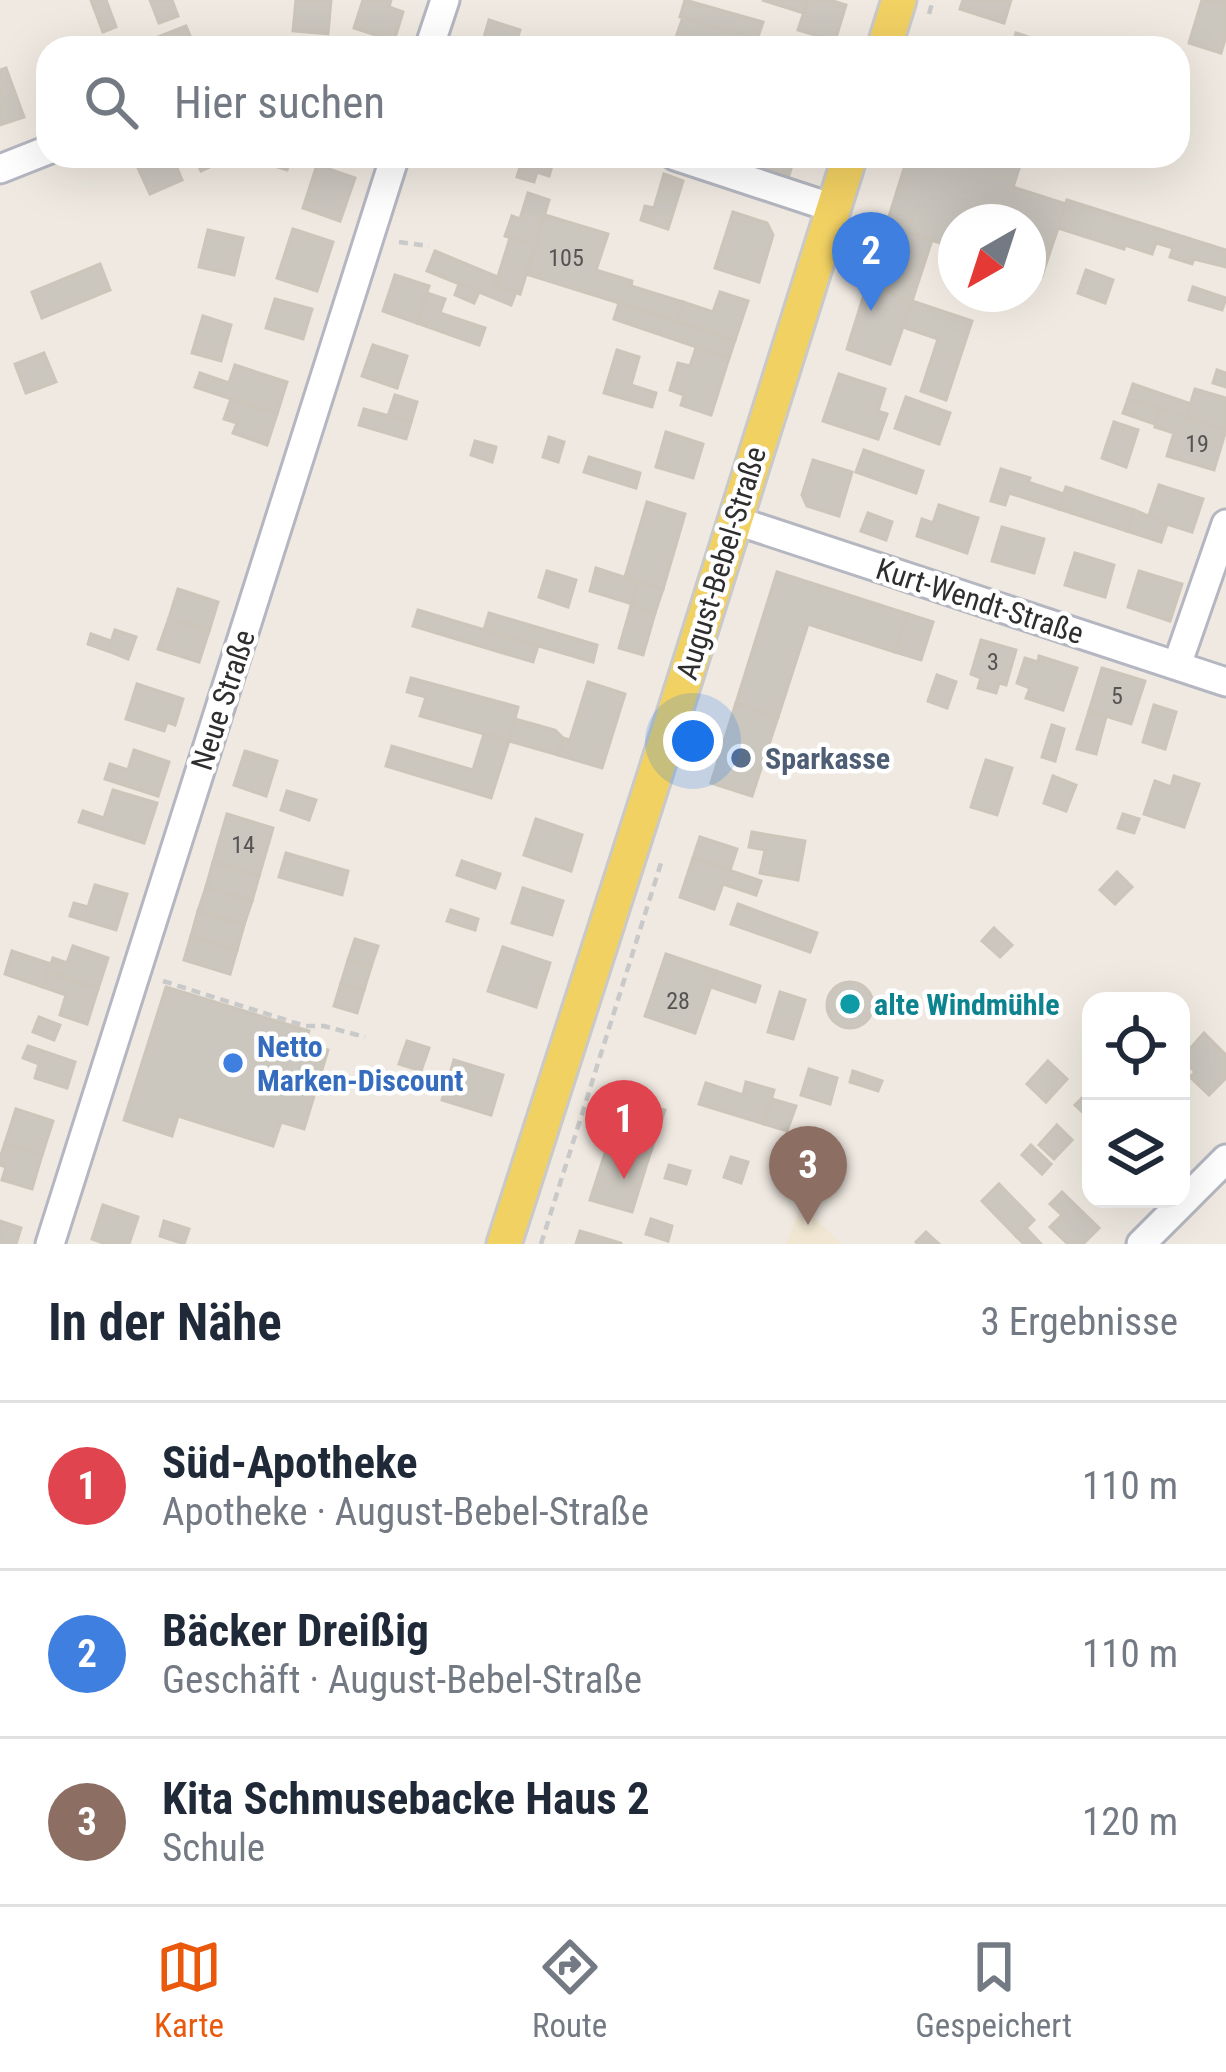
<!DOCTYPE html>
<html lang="de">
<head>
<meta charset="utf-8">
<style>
  body { margin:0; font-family:"Roboto Condensed",sans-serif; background:#f2f2f3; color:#1f2937 }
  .controls { position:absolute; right:36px; bottom:36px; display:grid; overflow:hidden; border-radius:24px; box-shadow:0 12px 48px #0002 }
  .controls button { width:108px; height:108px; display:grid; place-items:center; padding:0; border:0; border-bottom:3px solid #e0e1e3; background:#fff; color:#1f2937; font:60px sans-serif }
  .compass { position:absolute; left:938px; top:204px; width:108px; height:108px; border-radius:50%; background:#fff; box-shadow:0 12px 48px #0002; rotate:219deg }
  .you { position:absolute; left:693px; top:741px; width:42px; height:42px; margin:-30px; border:9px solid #fff; border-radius:50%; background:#1a73e8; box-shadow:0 0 0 18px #1a73e833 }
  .badge { display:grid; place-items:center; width:78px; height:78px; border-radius:50%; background:#ea580c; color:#fff; font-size:39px; font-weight:700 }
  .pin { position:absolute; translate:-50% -99px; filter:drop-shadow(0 3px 6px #0008) }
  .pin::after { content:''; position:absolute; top:63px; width:42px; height:36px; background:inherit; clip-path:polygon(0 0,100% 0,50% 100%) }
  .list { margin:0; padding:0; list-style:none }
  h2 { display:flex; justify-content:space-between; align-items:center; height:156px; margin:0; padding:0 48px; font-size:51px }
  h2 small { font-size:39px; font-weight:400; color:#747a83 }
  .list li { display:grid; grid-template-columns:78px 1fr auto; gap:36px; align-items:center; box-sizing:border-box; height:168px; padding:0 48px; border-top:3px solid #e0e1e3 }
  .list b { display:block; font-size:45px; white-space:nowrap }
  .list p { margin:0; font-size:39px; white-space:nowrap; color:#747a83 }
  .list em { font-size:39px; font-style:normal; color:#747a83 }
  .icon { flex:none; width:66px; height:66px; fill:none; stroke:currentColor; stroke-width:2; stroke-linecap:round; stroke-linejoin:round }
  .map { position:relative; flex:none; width:1226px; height:1244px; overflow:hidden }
  .search { position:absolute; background:#fff; box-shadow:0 12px 48px #0002; left:36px; right:36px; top:36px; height:132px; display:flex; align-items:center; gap:30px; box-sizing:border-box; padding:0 42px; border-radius:36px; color:#747a83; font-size:45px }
  .sheet { height:660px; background:#fff }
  nav { display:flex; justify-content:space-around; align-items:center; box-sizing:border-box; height:168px; border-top:3px solid #e0e1e3; background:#fff; font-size:33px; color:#747a83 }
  nav a { display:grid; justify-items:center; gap:6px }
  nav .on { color:#ea580c }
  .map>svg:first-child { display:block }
  .education { fill:#f0e6d1 }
  .building { fill:#cbc7bf; stroke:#cbc5ba; stroke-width:3 }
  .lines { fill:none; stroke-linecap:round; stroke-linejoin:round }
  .minor-casing { stroke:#b4b7c1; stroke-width:33 }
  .major-casing { stroke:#c9c9c9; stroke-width:39 }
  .path { stroke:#c9c9c9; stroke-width:4.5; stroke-dasharray:9 6; stroke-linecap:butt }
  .minor { stroke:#fff; stroke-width:27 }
  .major { stroke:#f2d163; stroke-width:33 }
  .service-dot { fill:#5c6f8a; stroke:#fff; stroke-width:4.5 }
  .culture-dot { fill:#0f9aa8; stroke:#fff; stroke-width:4.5 }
  .shop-dot { fill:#3f7fe0; stroke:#fff; stroke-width:4.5 }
  .labels { text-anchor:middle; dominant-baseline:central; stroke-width:9; stroke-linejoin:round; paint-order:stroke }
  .number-label { font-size:24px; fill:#555452 }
  .street-label { font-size:30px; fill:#2e2e2e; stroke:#fff }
  .service-label { font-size:30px; font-weight:bold; fill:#4e5e75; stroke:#fff; text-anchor:start }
  .culture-label { font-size:30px; font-weight:bold; fill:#0d838f; stroke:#fff; text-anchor:start }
  .shop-label { font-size:30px; font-weight:bold; fill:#366cbe; stroke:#fff; text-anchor:start }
</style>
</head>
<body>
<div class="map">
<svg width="1226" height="1244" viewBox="0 0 1226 1244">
  <rect width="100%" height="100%" fill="#efe9e1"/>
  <!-- education -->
  <path class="education" d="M802,1205L841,1244H786Z"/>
  <!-- building -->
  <g class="building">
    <path d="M91,0H106L116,27L103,32Z"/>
    <path d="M150,0H172L178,16L159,23Z"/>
    <path d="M296,0H331L328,34L293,31Z"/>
    <path d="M363,0H391L389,7L403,12L394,41L354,28Z"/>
    <path d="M685,0L763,22L757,40L680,17Z"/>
    <path d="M762,0H808L804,13Z"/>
    <path d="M808,0H830L846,5L835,41L798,30Z"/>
    <path d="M963,0H1011L1004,23L960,9Z"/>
    <path d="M1202,0H1226V36L1221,53L1189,43Z"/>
    <path d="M683,17L757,40L781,48H691L674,43Z"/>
    <path d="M489,20L520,30L514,48H481Z"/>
    <path d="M186,26L195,48H142L140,44Z"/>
    <path d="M1016,33L1063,48L1012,46Z"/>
    <path d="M6,68L24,117L0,125V70Z"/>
    <path d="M137,156H172L182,180L150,194L133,157Z"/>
    <path d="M194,156H228L229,158L201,171Z"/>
    <path d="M267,156H292L287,170L268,164Z"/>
    <path d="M511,156H555L549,176L537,172L534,182L517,177L520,167L508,163Z"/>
    <path d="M760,156H795L789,175L757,165Z"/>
    <path d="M908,156H1023L1013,187L1066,204L1042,276L1028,271V222H956V247H953L886,226Z"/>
    <path d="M317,165L355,178L340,221L303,208Z"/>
    <path d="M664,174L683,181L668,229L641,220L645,206L654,208Z"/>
    <path d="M528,193L549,200L535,246L505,236L512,216L520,219Z"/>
    <path d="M1067,200L1226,250V267L1194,259L1192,264L1170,257L1173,248L1156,243L1152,254L1125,245L1124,249L1058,228Z"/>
    <path d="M733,212L767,223L773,235L759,282L715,268Z"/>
    <path d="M545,215L608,234L596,270L632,281L631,286L683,302L677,321L526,274Z"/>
    <path d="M886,226L932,240L912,301L867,285Z"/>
    <path d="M293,229L333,242L317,291L277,278Z"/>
    <path d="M208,230L243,238L234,275L199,267Z"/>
    <path d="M510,238L535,246L520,294L495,286Z"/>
    <path d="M435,251L498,277L495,286L516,292L511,305L427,271Z"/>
    <path d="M100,264L110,290L42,318L32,292Z"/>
    <path d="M1086,270L1113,280L1105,303L1078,293Z"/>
    <path d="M395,275L429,286L417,323L383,311Z"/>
    <path d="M459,284L479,292L474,303L455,295Z"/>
    <path d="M867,285L912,301L890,364L847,349Z"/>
    <path d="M1193,287L1226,298L1222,310L1189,300Z"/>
    <path d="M720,292L748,301L735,340L677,321L683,302L713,312Z"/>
    <path d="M427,293L445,299L440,313L485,328L479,345L417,323Z"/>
    <path d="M275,299L312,309L303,339L266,328Z"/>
    <path d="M912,301L972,321L946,400L921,391L938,339L903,327Z"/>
    <path d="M619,303L735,340L729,358L614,319Z"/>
    <path d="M203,316L231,325L221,361L192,353Z"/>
    <path d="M373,345L407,356L397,388L362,376Z"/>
    <path d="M696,348L729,358L711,415L681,405L684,395L670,390L678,363L690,366Z"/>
    <path d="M617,350L639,357L631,385L656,393L652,407L604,393Z"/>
    <path d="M44,353L56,382L26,393L15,364Z"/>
    <path d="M235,365L287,382L277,414L195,387L200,373L229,383Z"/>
    <path d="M1217,370L1226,373V387L1213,383Z"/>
    <path d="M839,374L885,389L878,411L887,414L878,439L823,421Z"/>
    <path d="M1133,384L1191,404L1186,418L1128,399Z"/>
    <path d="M1195,389L1226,398V430L1186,418Z"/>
    <path d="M395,395L417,402L411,422L388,416Z"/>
    <path d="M906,397L950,413L939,444L895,428Z"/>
    <path d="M231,399L277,414L267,445L233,433L237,423L224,419Z"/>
    <path d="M1128,399L1161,409L1155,424L1123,413Z"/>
    <path d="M364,409L411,422L406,439L359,425Z"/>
    <path d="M1161,409L1226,430L1214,470L1167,456L1174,433L1155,427Z"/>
    <path d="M1114,422L1138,430L1126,467L1102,458Z"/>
    <path d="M666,432L703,444L693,478L656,467Z"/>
    <path d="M549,437L564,442L558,462L543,457Z"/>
    <path d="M475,441L496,447L492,462L471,455Z"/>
    <path d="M864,450L923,471L916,493L856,472Z"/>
    <path d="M589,457L640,473L636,488L584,472Z"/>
    <path d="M813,460L852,472L839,516L807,506L802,495Z"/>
    <path d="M1001,469L1030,478L1028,482L1064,494L1059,509L1009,493L1005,505L991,501Z"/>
    <path d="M1159,485L1203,499L1192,532L1148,518Z"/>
    <path d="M1066,487L1134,510L1127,531L1059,509Z"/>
    <path d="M647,502L685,514L663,589L625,577Z"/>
    <path d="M939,505L978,518L967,553L917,536L922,519L933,523Z"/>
    <path d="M1134,510L1167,524L1161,542L1127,531Z"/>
    <path d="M868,513L892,522L886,540L861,531Z"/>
    <path d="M1002,527L1044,539L1034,573L992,561Z"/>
    <path d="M1075,553L1114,565L1105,597L1065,585Z"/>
    <path d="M596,568L639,582L632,604L590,591Z"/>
    <path d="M547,571L576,580L568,607L539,597Z"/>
    <path d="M1139,571L1182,584L1170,621L1128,607Z"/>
    <path d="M777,572L908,614L895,652L808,624L778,717L736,703Z"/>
    <path d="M639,582L663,589L655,613L631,606Z"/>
    <path d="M178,589L218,602L209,631L169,618Z"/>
    <path d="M631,606L655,613L643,655L619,648Z"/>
    <path d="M418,610L538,646L533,662L413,626Z"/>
    <path d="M489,613L597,645L593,662L484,630Z"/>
    <path d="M908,614L933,622L921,660L895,652Z"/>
    <path d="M169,618L209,631L199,662L158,649Z"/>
    <path d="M115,630L136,637L128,659L108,651Z"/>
    <path d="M91,634L111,641L108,651L88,644Z"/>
    <path d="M981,640L1016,650L1006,685L999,683L996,693L978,688L981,678L971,674Z"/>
    <path d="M1039,656L1077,668L1063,710L1026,698L1030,688L1017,683L1025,658L1038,662Z"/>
    <path d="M1102,668L1145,681L1131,724L1089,711Z"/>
    <path d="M937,675L956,682L947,708L928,701Z"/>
    <path d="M411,678L518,707L509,741L420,716L426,697L407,692Z"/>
    <path d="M588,682L625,694L602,768L558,755L563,738L570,740Z"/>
    <path d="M137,684L183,699L175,725L167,722L164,731L126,719Z"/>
    <path d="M736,703L778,717L752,796L711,783Z"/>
    <path d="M1154,705L1176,712L1165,749L1143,742Z"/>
    <path d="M1089,711L1106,717L1096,754L1077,749Z"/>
    <path d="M515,719L555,730L563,738L558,755L509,741Z"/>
    <path d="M1052,725L1064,729L1055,761L1042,757Z"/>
    <path d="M484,734L509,741L491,798L386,766L392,746L473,770Z"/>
    <path d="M134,750L169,762L158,796L105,779L110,764L128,770Z"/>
    <path d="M245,751L277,761L266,796L234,785Z"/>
    <path d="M986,760L1012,768L997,815L971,807Z"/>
    <path d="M1053,776L1076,785L1066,811L1044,803Z"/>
    <path d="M1174,776L1199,784L1184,827L1144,814L1155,781L1171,787Z"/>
    <path d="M113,790L157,803L144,843L79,822L83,811L104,818Z"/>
    <path d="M287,791L316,800L309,820L281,810Z"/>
    <path d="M227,814L273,828L259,876L213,862Z"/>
    <path d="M1123,814L1139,819L1134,833L1118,828Z"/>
    <path d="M536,819L582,835L571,871L524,855Z"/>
    <path d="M752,832L805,841L798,880L760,873L765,850L749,847Z"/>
    <path d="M700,837L737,849L730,870L693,858Z"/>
    <path d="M286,853L348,871L342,895L279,877Z"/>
    <path d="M693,858L761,881L756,895L723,884L714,909L680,897Z"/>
    <path d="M462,861L500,874L495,888L457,875Z"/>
    <path d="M213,862L259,876L252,901L206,887Z"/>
    <path d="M1117,872L1132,887L1115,904L1100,890Z"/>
    <path d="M95,885L127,894L116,930L70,916L74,903L88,907Z"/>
    <path d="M206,887L252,901L244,925L198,911Z"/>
    <path d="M523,888L563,901L552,935L512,923Z"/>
    <path d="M738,904L817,933L810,952L731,924Z"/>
    <path d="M451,910L478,919L475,930L447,921Z"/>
    <path d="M198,911L244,925L237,950L191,936Z"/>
    <path d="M994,928L1012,945L1000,957L982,941Z"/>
    <path d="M191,936L237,950L230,974L184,960Z"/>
    <path d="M355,939L378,946L371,967L348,960Z"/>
    <path d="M73,946L108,958L98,989L48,972L53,958L67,963Z"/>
    <path d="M503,947L550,963L536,1007L488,991Z"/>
    <path d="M12,951L51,964L43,987L5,974Z"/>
    <path d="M666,954L716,971L695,1033L645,1016Z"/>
    <path d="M348,960L371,967L364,990L341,983Z"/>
    <path d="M716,971L760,986L755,1002L711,987Z"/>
    <path d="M48,972L98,989L87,1024L60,1015L66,995L43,987Z"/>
    <circle cx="850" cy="1005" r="23"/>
    <path d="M341,983L364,990L357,1013L334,1006Z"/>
    <path d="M166,987L309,1031L305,1043L328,1050L304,1129L281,1122L273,1146L178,1116L172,1136L124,1120Z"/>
    <path d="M780,992L805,1000L793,1039L768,1032Z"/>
    <path d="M39,1017L60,1025L54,1040L33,1032Z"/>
    <path d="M1204,1033L1226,1055V1078L1209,1095L1190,1077L1195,1072L1181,1059Z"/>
    <path d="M407,1041L429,1048L421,1071L399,1064Z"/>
    <path d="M28,1046L75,1062L67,1088L35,1078L39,1064L23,1058Z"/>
    <path d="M454,1060L503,1075L491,1115L442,1100Z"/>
    <path d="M1048,1061L1067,1079L1046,1102L1027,1084Z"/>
    <path d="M809,1069L837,1078L830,1104L801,1095Z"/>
    <path d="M853,1071L882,1081L878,1091L850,1082Z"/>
    <path d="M746,1082L774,1090L764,1124L699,1104L706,1083L743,1095Z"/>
    <path d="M1084,1096L1091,1103V1120L1075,1105Z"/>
    <path d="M623,1097L665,1110L648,1160L607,1147Z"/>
    <path d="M772,1099L796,1106L787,1131L764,1124Z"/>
    <path d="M16,1109L53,1121L42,1155L5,1143Z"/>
    <path d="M1057,1125L1072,1140L1054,1159L1039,1145Z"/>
    <path d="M5,1143L42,1155L32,1189L2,1180L6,1167L0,1165V1158Z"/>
    <path d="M1031,1145L1051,1164L1042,1174L1022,1155Z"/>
    <path d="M607,1147L648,1160L632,1212L590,1200Z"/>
    <path d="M731,1157L748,1162L741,1183L724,1177Z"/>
    <path d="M669,1165L690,1171L686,1184L665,1178Z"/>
    <path d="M999,1184L1034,1220L1017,1237L982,1201Z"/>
    <path d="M1062,1192L1099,1228L1083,1244H1068L1050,1227L1062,1215L1050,1204Z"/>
    <path d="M103,1205L138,1217L129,1244H106L92,1239Z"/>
    <path d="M651,1219L672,1226L668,1241L646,1234Z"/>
    <path d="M0,1221L21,1228L16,1244H0Z"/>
    <path d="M164,1221L189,1229L184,1244L160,1236Z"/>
    <path d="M1026,1228L1041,1244H1024L1017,1237Z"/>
    <path d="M580,1231L621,1243V1244H576Z"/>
    <path d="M926,1232L939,1244H918L916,1242Z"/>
  </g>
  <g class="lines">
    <!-- minor casing -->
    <g class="minor-casing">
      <g id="minor">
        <path d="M429,48L445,0"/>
        <path d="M675,156L833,208"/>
        <path d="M0,169L48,150"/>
        <path d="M734,520L1226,682"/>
        <path d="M1177,665L1226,524"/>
        <path d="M50,1244L395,156"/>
        <path d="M1141,1244L1226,1159"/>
      </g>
    </g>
    <!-- major casing -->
    <g class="major-casing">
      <g id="major">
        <path d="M884,48L899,0"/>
        <path d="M504,1244L653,781L850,156"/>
      </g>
    </g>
    <!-- path -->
    <g class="path">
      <path d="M929,14L933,0"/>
      <path d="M399,242L429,246"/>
      <path d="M163,981L305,1026H324L365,1037"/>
      <path d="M541,1244L662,860"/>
    </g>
    <!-- minor -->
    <use href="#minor" class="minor"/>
    <!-- major -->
    <use href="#major" class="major"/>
  </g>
  <!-- markers -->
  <circle class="service-dot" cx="741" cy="758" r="12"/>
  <circle class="culture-dot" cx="850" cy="1004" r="12"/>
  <circle class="shop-dot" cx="233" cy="1063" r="12"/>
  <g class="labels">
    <!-- number labels -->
    <g class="number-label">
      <text x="566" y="258">105</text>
      <text x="1197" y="444">19</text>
      <text x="993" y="662">3</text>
      <text x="1117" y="696">5</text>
      <text x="243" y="845">14</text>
      <text x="678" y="1001">28</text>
    </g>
    <!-- street labels -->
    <g class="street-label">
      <text transform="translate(721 563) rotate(-73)">August-Bebel-Straße</text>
      <text transform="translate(980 601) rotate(18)">Kurt-Wendt-Straße</text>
      <text transform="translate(223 700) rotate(-72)">Neue Straße</text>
    </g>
    <!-- service labels -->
    <g class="service-label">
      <text x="765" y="758">Sparkasse</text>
    </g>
    <!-- culture labels -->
    <g class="culture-label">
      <text x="874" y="1004">alte Windmühle</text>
    </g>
    <!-- shop labels -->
    <g class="shop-label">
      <text x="257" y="1046">Netto<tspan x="257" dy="34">Marken-Discount</tspan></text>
    </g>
  </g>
</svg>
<div class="controls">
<button><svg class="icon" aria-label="locate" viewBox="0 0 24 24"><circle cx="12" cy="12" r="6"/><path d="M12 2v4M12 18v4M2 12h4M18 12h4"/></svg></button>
<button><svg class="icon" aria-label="layers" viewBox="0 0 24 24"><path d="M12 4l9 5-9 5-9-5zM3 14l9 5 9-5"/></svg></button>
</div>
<svg class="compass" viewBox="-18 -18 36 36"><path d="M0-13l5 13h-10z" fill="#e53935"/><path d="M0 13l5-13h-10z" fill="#747a83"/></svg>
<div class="you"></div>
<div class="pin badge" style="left:624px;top:1179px;background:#e0444e">1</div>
<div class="pin badge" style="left:871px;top:311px;background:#3f7fe0">2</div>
<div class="pin badge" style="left:808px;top:1225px;background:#8d6e63">3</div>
<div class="search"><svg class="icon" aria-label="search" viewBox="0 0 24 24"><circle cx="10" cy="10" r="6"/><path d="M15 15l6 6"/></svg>Hier suchen</div>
</div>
<section class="sheet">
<h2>In der Nähe<small>3 Ergebnisse</small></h2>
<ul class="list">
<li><span class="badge" style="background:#e0444e">1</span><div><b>Süd-Apotheke</b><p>Apotheke · August-Bebel-Straße</p></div><em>110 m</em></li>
<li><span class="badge" style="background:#3f7fe0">2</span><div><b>Bäcker Dreißig</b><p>Geschäft · August-Bebel-Straße</p></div><em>110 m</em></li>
<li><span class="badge" style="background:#8d6e63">3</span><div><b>Kita Schmusebacke Haus 2</b><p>Schule</p></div><em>120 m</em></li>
</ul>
</section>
<nav>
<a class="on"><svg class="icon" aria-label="map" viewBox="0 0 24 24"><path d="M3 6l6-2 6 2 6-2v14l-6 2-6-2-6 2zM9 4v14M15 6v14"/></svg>Karte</a>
<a><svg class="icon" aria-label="directions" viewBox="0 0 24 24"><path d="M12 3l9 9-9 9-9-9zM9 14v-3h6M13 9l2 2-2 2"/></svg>Route</a>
<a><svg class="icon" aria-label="saved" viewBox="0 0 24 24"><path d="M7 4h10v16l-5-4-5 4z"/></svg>Gespeichert</a>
</nav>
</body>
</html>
